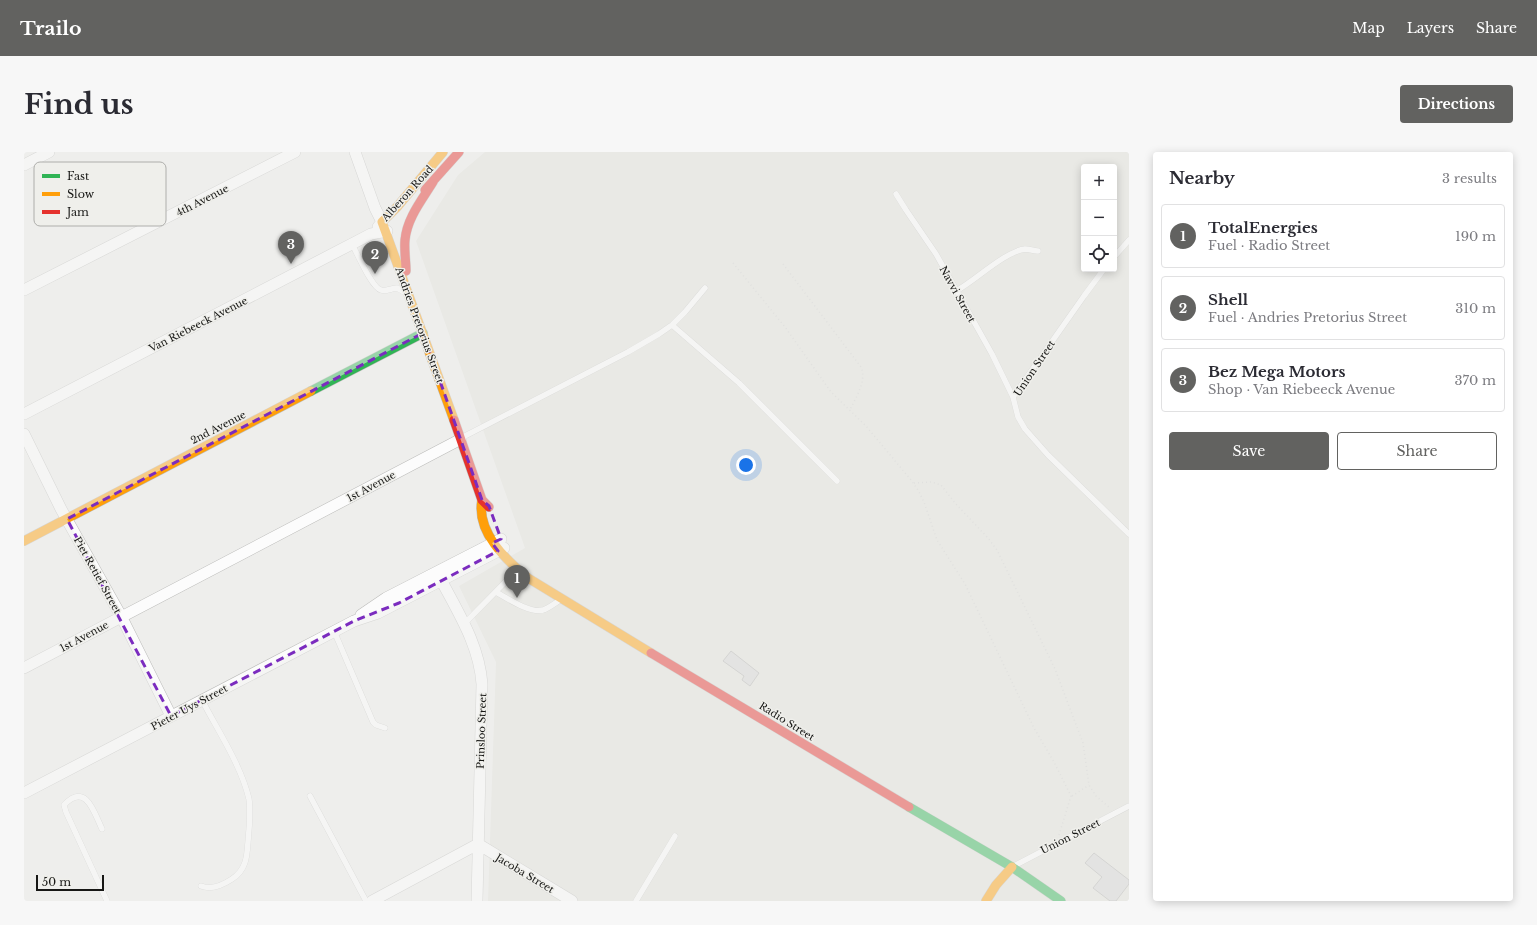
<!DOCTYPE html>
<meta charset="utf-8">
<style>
:root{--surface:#fff;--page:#f7f7f7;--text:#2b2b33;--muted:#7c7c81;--line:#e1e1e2;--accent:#626260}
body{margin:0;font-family:"Libre Baskerville",serif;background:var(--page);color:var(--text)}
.controls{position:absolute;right:12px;top:12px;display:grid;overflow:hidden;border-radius:4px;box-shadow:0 2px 10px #0003}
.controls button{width:36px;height:36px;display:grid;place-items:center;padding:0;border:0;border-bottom:1px solid var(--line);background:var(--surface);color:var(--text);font:20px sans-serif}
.scale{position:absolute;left:12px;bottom:10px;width:68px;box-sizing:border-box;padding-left:4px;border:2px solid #171715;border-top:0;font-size:11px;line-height:14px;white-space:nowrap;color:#171715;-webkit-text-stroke:3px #efefeb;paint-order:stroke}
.you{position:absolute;left:722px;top:313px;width:14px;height:14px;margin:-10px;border:3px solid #fff;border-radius:50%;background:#1a73e8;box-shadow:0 0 0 6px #1a73e833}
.badge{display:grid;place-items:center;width:26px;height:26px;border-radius:50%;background:var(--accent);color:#fff;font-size:13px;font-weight:700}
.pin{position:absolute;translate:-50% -33px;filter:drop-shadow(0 1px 2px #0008)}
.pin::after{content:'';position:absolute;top:21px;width:14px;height:12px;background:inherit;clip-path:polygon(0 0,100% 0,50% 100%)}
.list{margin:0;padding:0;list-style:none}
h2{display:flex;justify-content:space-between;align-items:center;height:52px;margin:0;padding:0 16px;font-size:17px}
h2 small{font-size:13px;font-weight:400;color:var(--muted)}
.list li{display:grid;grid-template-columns:26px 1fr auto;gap:12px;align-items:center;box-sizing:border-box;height:64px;margin:0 8px 8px;padding:0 8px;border:1px solid var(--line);border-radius:4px}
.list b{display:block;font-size:15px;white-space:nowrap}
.list p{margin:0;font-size:13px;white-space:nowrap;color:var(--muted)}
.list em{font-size:13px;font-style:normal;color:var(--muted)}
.actions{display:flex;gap:8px;padding:12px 16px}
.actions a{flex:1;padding:9px 0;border:1px solid var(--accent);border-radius:4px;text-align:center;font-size:14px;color:var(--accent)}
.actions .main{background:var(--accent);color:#fff}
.icon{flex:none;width:22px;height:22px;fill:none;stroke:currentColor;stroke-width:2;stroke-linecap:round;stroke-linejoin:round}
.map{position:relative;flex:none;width:1105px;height:749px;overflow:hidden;border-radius:4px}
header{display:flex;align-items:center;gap:24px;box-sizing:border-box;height:56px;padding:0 20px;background:var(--accent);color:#fff}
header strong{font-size:19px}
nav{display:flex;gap:22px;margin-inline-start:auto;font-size:14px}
.intro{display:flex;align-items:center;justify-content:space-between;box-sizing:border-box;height:96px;padding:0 24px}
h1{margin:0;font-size:28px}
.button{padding:10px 18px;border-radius:4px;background:var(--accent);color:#fff;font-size:14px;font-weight:700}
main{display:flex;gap:24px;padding:0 24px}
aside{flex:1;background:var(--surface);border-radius:4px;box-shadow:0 2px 10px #0003}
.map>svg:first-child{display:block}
.built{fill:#e2e2db;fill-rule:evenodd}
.building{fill:#d6d6d4;stroke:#b3b3b2}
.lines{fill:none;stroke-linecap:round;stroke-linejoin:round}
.lane-casing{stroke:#bbbbb9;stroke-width:6}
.street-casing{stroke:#bbbbb9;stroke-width:12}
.fast-casing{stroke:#bbbbb9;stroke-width:10}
.slow-casing{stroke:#bbbbb9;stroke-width:10}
.jam-casing{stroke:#bbbbb9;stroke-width:10}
.path{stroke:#cfcfce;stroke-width:1.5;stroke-dasharray:1 3;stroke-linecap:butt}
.lane{stroke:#fcfcfc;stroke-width:5.5}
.street{stroke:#fcfcfc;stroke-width:11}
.fast{stroke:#30b455;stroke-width:9}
.slow{stroke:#ff9f0a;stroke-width:9}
.jam{stroke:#e5322d;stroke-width:9}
.marked{fill:none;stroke:#7b2cbf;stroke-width:3;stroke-dasharray:8 5;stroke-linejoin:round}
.labels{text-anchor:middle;stroke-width:3;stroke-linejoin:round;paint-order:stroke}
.street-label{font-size:10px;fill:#171715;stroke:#efefeb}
.key{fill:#efefeb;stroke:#aeaeab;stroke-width:1}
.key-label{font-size:11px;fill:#171715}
</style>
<header>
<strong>Trailo</strong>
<nav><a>Map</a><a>Layers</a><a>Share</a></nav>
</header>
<div class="intro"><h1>Find us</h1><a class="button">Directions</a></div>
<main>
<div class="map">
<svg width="1105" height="749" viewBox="0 0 1105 749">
<rect width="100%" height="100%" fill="#eeeeec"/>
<path class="built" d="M461 0H1105V749H464L472 510 435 434 501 396 392 89 434 23ZM1060 15H1090V117H1060Z"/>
<path class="building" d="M707 499 735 521 726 534 718 528 720 524 699 509Z
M1070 701 1105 728V732L1092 749H1086L1069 736 1078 725 1061 711Z"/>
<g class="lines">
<defs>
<path id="lane" d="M872 42 882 58 912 102 968 202 989 245 994 265 1001 277 1024 303 1105 382
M328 92C333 101 348 136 357 138 362 140 368 136 373 136L380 140
M1090 105 1105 88
M932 139C952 128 980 100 1001 97 1005 97 1010 99 1014 99
M648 173 715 231 813 329
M989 245 1060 144 1080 117
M437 286 604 200 635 182 648 173 661 160 681 136
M472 440C483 446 506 462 519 458 525 456 531 451 536 448
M440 472 493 418
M310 479 349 570 352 573 361 576
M286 644 342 749
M78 677C70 660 62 630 40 653L42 660 83 749
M990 714 1105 654
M177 734C187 738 199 733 208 727 222 718 223 705 224 690 225 677 227 660 225 647 217 613 194 579 178 548
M612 749 651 684"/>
<path id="street" d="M331 0 351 56 358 70 354 75
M0 13 25 0
M0 138 271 0
M0 262 347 82 363 79
M0 282 37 357 97 464 147 564
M413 420C431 456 455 490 458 532L453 749
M337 463 362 446 477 387
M0 516 437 287
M0 641 330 469 354 461 480 396
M348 749 454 692 548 749"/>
<path id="fast" d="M287 239 399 181
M885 655 988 715 1037 749"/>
<path id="slow" d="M419 0 373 55 358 70 430 268
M458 348C452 380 482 408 504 426L627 501
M0 389 287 239
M962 749 972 733 988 715"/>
<path id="jam" d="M401 38 435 0
M382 119C382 109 380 98 381 88 383 66 398 48 409 30
M430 268 458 348 465 355
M627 501 885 655"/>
</defs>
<use href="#lane" class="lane-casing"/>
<use href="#street" class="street-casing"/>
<use href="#fast" class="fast-casing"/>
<use href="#slow" class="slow-casing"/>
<use href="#jam" class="jam-casing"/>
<path class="path" d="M709 111 761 175 807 240 842 274 887 328 894 338 900 350 913 388 941 432 1010 576 1030 610 1047 644 1035 683
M759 112 837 215C843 229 832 245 826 258
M890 331 908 330 917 333 931 351 964 386 973 398 1031 517 1059 591 1065 633 1072 644 1086 656
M1048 644 1065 633"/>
<use href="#lane" class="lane"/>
<use href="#street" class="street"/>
<use href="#fast" class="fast"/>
<use href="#slow" class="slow"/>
<use href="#jam" class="jam"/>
</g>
<path d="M0 0H1105V749H0ZM399 181 458 348 465 354 477 387 468 391 474 399 375 451 330 469 147 564 43 367Z" fill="#eeeeec" fill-opacity=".55" fill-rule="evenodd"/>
<path class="marked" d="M399 181 458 348 465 354 477 387 468 391 474 399 375 451 330 469 147 564 43 367Z"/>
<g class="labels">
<g class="street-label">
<text transform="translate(383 41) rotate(-48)" y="4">Alberon Road</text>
<text transform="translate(178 48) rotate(-27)" y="4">4th Avenue</text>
<text transform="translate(934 142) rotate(61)" y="4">Navvi Street</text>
<text transform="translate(174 172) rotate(-27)" y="4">Van Riebeeck Avenue</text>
<text transform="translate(396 173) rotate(70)" y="4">Andries Pretorius Street</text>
<text transform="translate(1010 216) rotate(-56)" y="4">Union Street</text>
<text transform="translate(194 275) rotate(-27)" y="4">2nd Avenue</text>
<text transform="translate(347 334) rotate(-28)" y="4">1st Avenue</text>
<text transform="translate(74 423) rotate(61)" y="4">Piet Retief Street</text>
<text transform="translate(60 484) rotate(-28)" y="4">1st Avenue</text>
<text transform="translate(165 555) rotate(-28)" y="4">Pieter Uys Street</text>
<text transform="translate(763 569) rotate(32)" y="4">Radio Street</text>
<text transform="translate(457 579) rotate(-88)" y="4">Prinsloo Street</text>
<text transform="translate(1046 684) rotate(-27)" y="4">Union Street</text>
<text transform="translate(501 721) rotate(31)" y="4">Jacoba Street</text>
</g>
</g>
<rect x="10" y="10" width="132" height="64" rx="6" class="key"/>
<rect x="18" y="22" width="18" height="4" fill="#30b455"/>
<rect x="18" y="40" width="18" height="4" fill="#ff9f0a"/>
<rect x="18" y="58" width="18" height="4" fill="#e5322d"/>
<g class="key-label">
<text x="43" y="28">Fast</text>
<text x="43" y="46">Slow</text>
<text x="43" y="64">Jam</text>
</g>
</svg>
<div class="controls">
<button>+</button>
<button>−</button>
<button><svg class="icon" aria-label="locate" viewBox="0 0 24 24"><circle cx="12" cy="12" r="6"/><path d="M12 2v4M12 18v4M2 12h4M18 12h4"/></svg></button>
</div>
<div class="scale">50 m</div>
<div class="you"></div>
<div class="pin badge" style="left:493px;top:446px">1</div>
<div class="pin badge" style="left:351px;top:122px">2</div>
<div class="pin badge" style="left:267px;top:112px">3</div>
</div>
<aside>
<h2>Nearby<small>3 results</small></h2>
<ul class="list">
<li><span class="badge">1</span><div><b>TotalEnergies</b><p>Fuel · Radio Street</p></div><em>190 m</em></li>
<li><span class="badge">2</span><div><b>Shell</b><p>Fuel · Andries Pretorius Street</p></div><em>310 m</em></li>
<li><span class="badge">3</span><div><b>Bez Mega Motors</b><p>Shop · Van Riebeeck Avenue</p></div><em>370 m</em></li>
</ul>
<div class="actions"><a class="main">Save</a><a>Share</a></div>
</aside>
</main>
